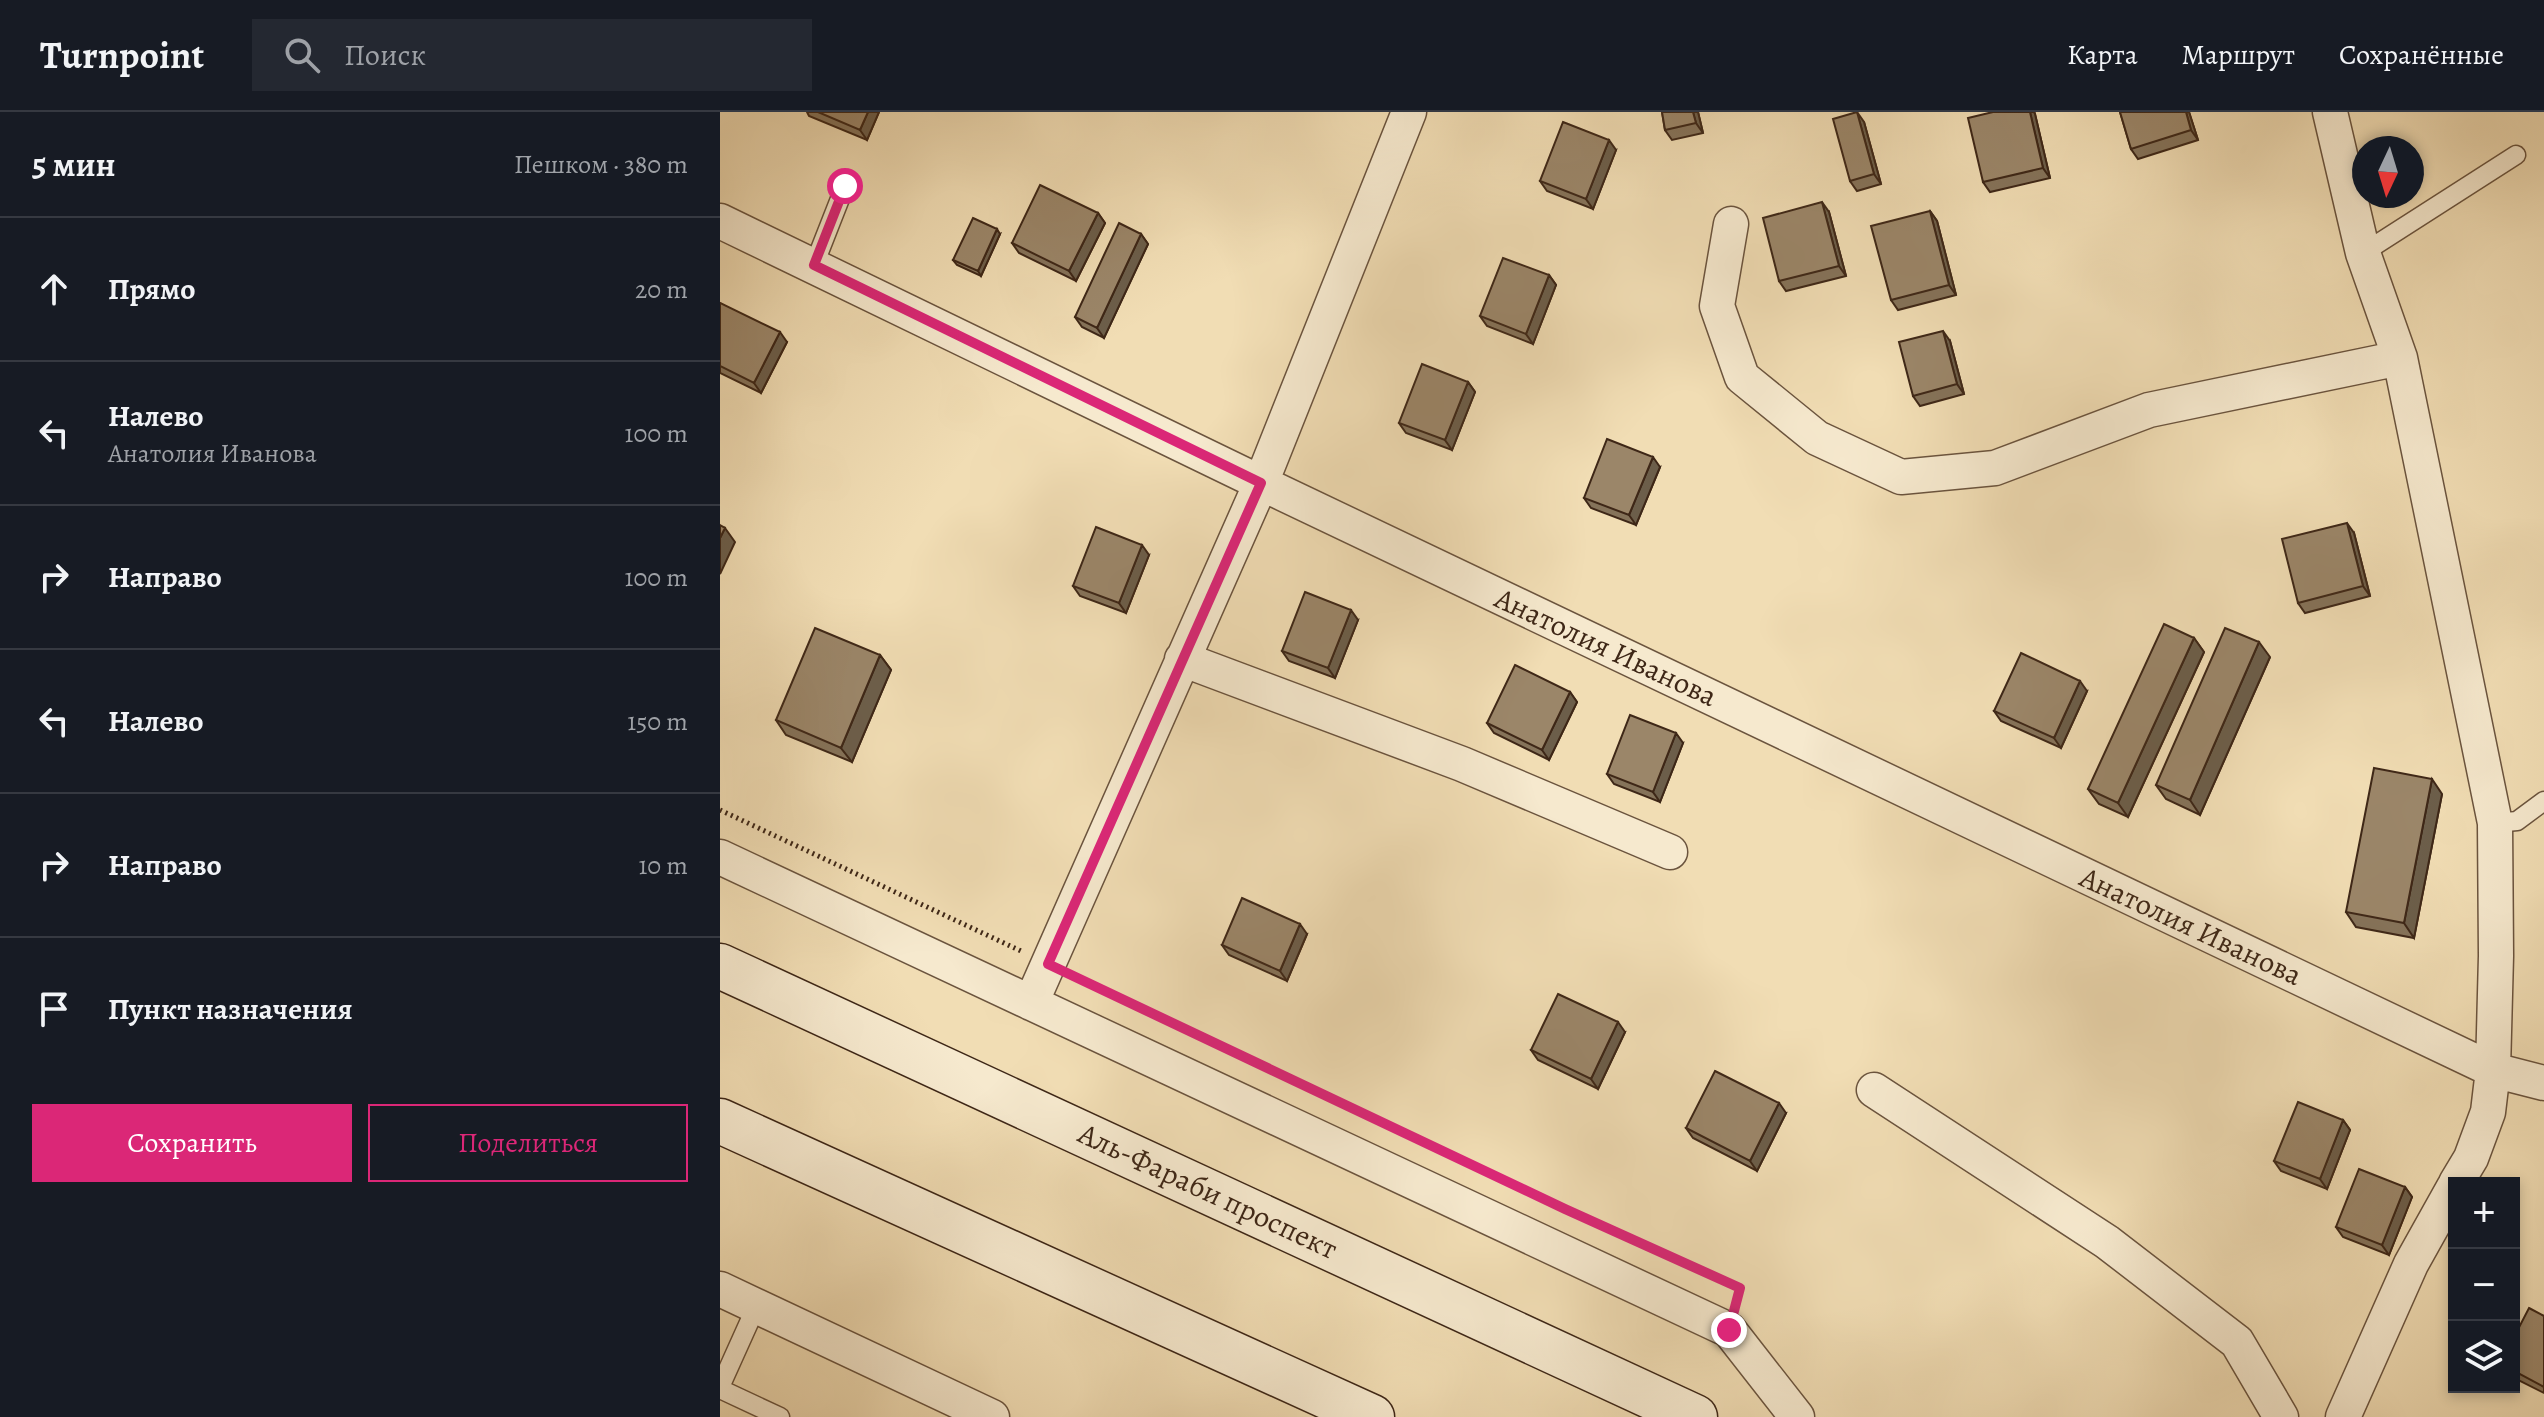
<!DOCTYPE html>
<html lang="ru">
<meta charset="utf-8">
<style>
:root{--surface:#171b24;--page:#242831;--text:#f1f3f6;--muted:#9ea1a6;--line:#363941;--accent:#db2777}
body{margin:0;font-family:Alegreya,serif;background:var(--page);color:var(--text)}
.controls{position:absolute;right:24px;bottom:24px;display:grid;overflow:hidden;border-radius:0px;box-shadow:0 4px 12px #0003}
.controls button{width:72px;height:72px;display:grid;place-items:center;padding:0;border:0;border-bottom:2px solid var(--line);background:var(--surface);color:var(--text);font:40px sans-serif}
.compass{position:absolute;left:1632px;top:24px;width:72px;height:72px;border-radius:50%;background:var(--surface);box-shadow:0 4px 12px #0003;rotate:184deg}
.stop{position:absolute;width:24px;height:24px;margin:-18px;border:6px solid #db2777;border-radius:50%;background:#fff}
.stop.end{background:#db2777;border-color:#fff;box-shadow:0 2px 8px #0008}
.list{margin:0;padding:0;list-style:none}
h2{display:flex;justify-content:space-between;align-items:center;height:104px;margin:0;padding:0 32px;font-size:34px}
h2 small{font-size:26px;font-weight:400;color:var(--muted)}
.list li{display:grid;grid-template-columns:52px 1fr auto;gap:24px;align-items:center;box-sizing:border-box;height:144px;padding:0 32px;border-top:2px solid var(--line)}
.list b{display:block;font-size:30px;white-space:nowrap}
.list p{margin:0;font-size:26px;white-space:nowrap;color:var(--muted)}
.list em{font-size:26px;font-style:normal;color:var(--muted)}
.actions{display:flex;gap:16px;padding:24px 32px}
.actions a{flex:1;padding:18px 0;border:2px solid var(--accent);border-radius:0px;text-align:center;font-size:28px;color:var(--accent)}
.actions .main{background:var(--accent);color:#fff}
.icon{flex:none;width:44px;height:44px;fill:none;stroke:currentColor;stroke-width:2;stroke-linecap:round;stroke-linejoin:round}
.map{position:relative;flex:none;width:1824px;height:1305px;overflow:hidden}
header{display:flex;align-items:center;gap:48px;box-sizing:border-box;height:112px;padding:0 40px;background:var(--surface);border-bottom:2px solid var(--line)}
header strong{font-size:38px}
nav{display:flex;gap:44px;margin-inline-start:auto;font-size:28px}
.search{width:560px;height:72px;background:var(--page);display:flex;align-items:center;gap:20px;box-sizing:border-box;padding:0 28px;border-radius:0px;color:var(--muted);font-size:30px}
main{display:flex}
aside{flex:1;background:var(--surface)}
.map>svg:first-child{display:block}
.lines{fill:none;stroke-linecap:round;stroke-linejoin:round}
.lane-casing{stroke:#6b543e;stroke-width:21}
.street-casing{stroke:#6b543e;stroke-width:37}
.secondary-casing{stroke:#3e2717;stroke-width:47}
.path{stroke:#3e2717;stroke-width:5;stroke-dasharray:2 4;stroke-linecap:butt}
.lane{stroke:#f6e9ce;stroke-width:18}
.street{stroke:#f6e9ce;stroke-width:34}
.secondary{stroke:#f6e9ce;stroke-width:44}
.wall{fill:#85735a;stroke:#3e2717;stroke-width:2}
.shaded-wall{fill:#6c5e4a;stroke:#3e2717;stroke-width:2}
.building{fill:#9b8669;stroke:#3e2717;stroke-width:2}
.route{stroke:#db2777;stroke-width:10}
.labels{text-anchor:middle;stroke-width:6;stroke-linejoin:round;paint-order:stroke}
.street-label{font-size:30px;fill:#3e2717;stroke:#f6e9ce}
</style>
<header>
<strong>Turnpoint</strong>
<div class="search"><svg class="icon" aria-label="search" viewBox="0 0 24 24"><circle cx="10" cy="10" r="6"/><path d="M15 15l6 6"/></svg>Поиск</div>
<nav><a>Карта</a><a>Маршрут</a><a>Сохранённые</a></nav>
</header>
<main>
<aside>
<h2>5 мин<small>Пешком · 380 m</small></h2>
<ul class="list">
<li><svg class="icon" aria-label="ahead" viewBox="0 0 24 24"><path d="M12 20V5M6 11l6-6 6 6"/></svg><div><b>Прямо</b></div><em>20 m</em></li>
<li><svg class="icon" aria-label="left" viewBox="0 0 24 24"><path d="M17 20v-9H6M10 6l-5 5 5 5"/></svg><div><b>Налево</b><p>Анатолия Иванова</p></div><em>100 m</em></li>
<li><svg class="icon" aria-label="right" viewBox="0 0 24 24"><path d="M7 20v-9h11M14 6l5 5-5 5"/></svg><div><b>Направо</b></div><em>100 m</em></li>
<li><svg class="icon" aria-label="left" viewBox="0 0 24 24"><path d="M17 20v-9H6M10 6l-5 5 5 5"/></svg><div><b>Налево</b></div><em>150 m</em></li>
<li><svg class="icon" aria-label="right" viewBox="0 0 24 24"><path d="M7 20v-9h11M14 6l5 5-5 5"/></svg><div><b>Направо</b></div><em>10 m</em></li>
<li><svg class="icon" aria-label="arrive" viewBox="0 0 24 24"><path d="M6 21V4h12l-3 4 3 4H6"/></svg><div><b>Пункт назначения</b></div></li>
</ul>
<div class="actions"><a class="main">Сохранить</a><a>Поделиться</a></div>
</aside>
<div class="map">
<svg width="1824" height="1305" viewBox="0 0 1824 1305">
<rect width="100%" height="100%" fill="#f1ddb4"/>
<filter id="stains"><feTurbulence type="fractalNoise" baseFrequency=".0025" numOctaves="4"/><feColorMatrix values="0 0 0 0 .2 0 0 0 0 .09 0 0 0 0 .02 0 0 0 .5 -.17"/></filter>
<radialGradient id="worn" r=".72"><stop offset=".6" stop-color="#630" stop-opacity="0"/><stop offset="1" stop-color="#630" stop-opacity=".3"/></radialGradient>
<g class="lines">
<defs>
<path id="lane" d="M1643 141 1796 43
M94 153 125 74
M1775 711 1797 709 1824 689
M0 1275 36 1195
M0 1277 60 1305"/>
<path id="street" d="M1610 0 1643 141 1680 246 1775 711 1776 844 1773 958 1768 1000 1751 1046 1736 1071
M0 109 541 371 1773 958 1824 971
M1011 112 997 194 1022 265 1097 326 1181 365 1275 356 1429 298 1680 246
M462 547 742 652 950 740
M0 745 1009 1218 1077 1305
M311 891 541 371 689 0
M1154 978 1387 1130 1517 1230 1561 1305
M0 1177 272 1305
M1623 1305 1691 1152 1734 1075"/>
<path id="secondary" d="M0 854 975 1305
M0 1009 652 1305"/>
</defs>
<use href="#lane" class="lane-casing"/>
<use href="#street" class="street-casing"/>
<use href="#secondary" class="secondary-casing"/>
<path class="path" d="M0 698 301 839
M357 866 845 1097 1020 1176 1017 1186"/>
<use href="#lane" class="lane"/>
<use href="#street" class="street"/>
<use href="#secondary" class="secondary"/>
</g>
<path class="wall" d="M87 0H159L147 28 89 4Z
M942 0H978L983 21 952 28 945 18Z
M1400 0H1469L1478 28 1418 47 1411 37Z
M1315 2 1330 66 1270 80 1263 70Z
M1144 10 1161 72 1137 79 1130 69Z
M896 38 873 97 827 79 820 69Z
M1210 99 1217 109 1236 183 1178 198 1171 188Z
M1109 100 1126 164 1066 179 1059 169Z
M378 101 385 111 356 169 299 141 292 131Z
M280 122 261 164 237 153 233 148Z
M421 122 428 132 384 226 362 215 355 205Z
M829 163 836 173 813 232 767 214 760 204Z
M0 191 67 230 41 281 0 261Z
M1230 229 1244 282 1200 294 1193 284Z
M748 270 755 280 732 338 686 321 679 311Z
M940 355 916 413 871 396 864 386Z
M1634 421 1650 484 1585 501 1578 491Z
M429 443 406 501 360 484 353 474Z
M638 508 615 566 569 549 562 539Z
M1474 526 1484 540 1408 705 1379 692 1368 677Z
M160 543 171 558 132 650 66 623 56 608Z
M1550 545 1480 703 1446 687 1436 673Z
M1367 579 1341 636 1281 609 1274 599Z
M850 580 857 590 829 648 774 621 767 611Z
M963 631 940 690 894 672 887 662Z
M1722 682 1694 826 1636 815 1626 800Z
M587 822 567 869 509 843 502 833Z
M905 920 878 977 818 948 811 938Z
M1066 1001 1037 1059 973 1026 966 1016Z
M1623 1008 1630 1018 1607 1077 1561 1059 1554 1049Z
M1685 1075 1692 1085 1669 1143 1623 1125 1616 1115Z
M1824 1204V1281L1794 1266V1225Z"/>
<path class="shaded-wall" d="M148 0H159L147 28 140 18Z
M973 0H978L983 21 976 11Z
M1137 0 1144 10 1161 72 1154 62Z
M1310 0H1314L1315 2 1330 66 1323 56Z
M1466 0H1469L1478 28 1471 18Z
M889 28 896 38 873 97 866 87Z
M1102 90 1109 100 1126 164 1119 154Z
M1210 99 1217 109 1236 183 1229 173Z
M378 101 385 111 356 169 349 159Z
M277 117 280 122 261 164 258 159Z
M421 122 428 132 384 226 377 216Z
M829 163 836 173 813 232 806 222Z
M1223 219 1230 229 1244 282 1237 272Z
M60 220 67 230 41 281 34 271Z
M748 270 755 280 732 338 725 328Z
M933 345 940 355 916 413 909 403Z
M1627 411 1634 421 1650 484 1643 474Z
M5 416 15 430 0 462V426Z
M422 433 429 443 406 501 399 491Z
M631 498 638 508 615 566 608 556Z
M1474 526 1484 540 1408 705 1398 691Z
M1539 530 1550 545 1480 703 1470 688Z
M160 543 171 558 132 650 121 636Z
M1360 569 1367 579 1341 636 1334 626Z
M850 580 857 590 829 648 822 638Z
M956 621 963 631 940 690 933 680Z
M1712 667 1722 682 1694 826 1684 811Z
M580 812 587 822 567 869 560 859Z
M898 910 905 920 878 977 871 967Z
M1059 991 1066 1001 1037 1059 1030 1049Z
M1623 1008 1630 1018 1607 1077 1600 1067Z
M1685 1075 1692 1085 1669 1143 1662 1133Z"/>
<path class="building" d="M98 0H148L140 18Z
M942 0H973L976 11 945 18Z
M1137 0 1154 62 1130 69 1113 7Z
M1273 0H1310L1323 56 1263 70 1248 6Z
M1400 0H1466L1471 18 1411 37Z
M843 10 889 28 866 87 820 69Z
M320 73 378 101 349 159 292 131Z
M1102 90 1119 154 1059 169 1043 106Z
M1210 99 1229 173 1171 188 1151 114Z
M253 106 277 117 258 159 233 148Z
M399 111 421 122 377 216 355 205Z
M783 146 829 163 806 222 760 204Z
M0 191 60 220 34 271 0 254Z
M1223 219 1237 272 1193 284 1179 230Z
M702 252 748 270 725 328 679 311Z
M887 327 933 345 909 403 864 386Z
M1627 411 1643 474 1578 491 1562 427Z
M0 413 5 416 0 426Z
M376 415 422 433 399 491 353 474Z
M585 480 631 498 608 556 562 539Z
M1444 512 1474 526 1398 691 1368 677Z
M95 516 160 543 121 636 56 608Z
M1505 516 1539 530 1470 688 1436 673Z
M1301 541 1360 569 1334 626 1274 599Z
M795 553 850 580 822 638 767 611Z
M910 603 956 621 933 680 887 662Z
M1654 656 1712 667 1684 811 1626 800Z
M522 786 580 812 560 859 502 833Z
M838 882 898 910 871 967 811 938Z
M995 959 1059 991 1030 1049 966 1016Z
M1578 990 1623 1008 1600 1067 1554 1049Z
M1639 1057 1685 1075 1662 1133 1616 1115Z
M1809 1196 1824 1204V1275L1794 1259V1225Z"/>
<g class="lines">
<path class="route" d="M125 74 94 153 541 371 328 852 845 1097 1020 1176 1009 1218"/>
</g>
<g class="labels">
<g class="street-label">
<text transform="translate(886 535) rotate(25)" y="10">Анатолия Иванова</text>
<text transform="translate(1471 814) rotate(25)" y="10">Анатолия Иванова</text>
<text transform="translate(488 1079) rotate(25)" y="10">Аль-Фараби проспект</text>
</g>
</g>
<rect width="100%" height="100%" filter="url(#stains)"/>
<rect width="100%" height="100%" fill="url(#worn)"/>
</svg>
<div class="controls">
<button>+</button>
<button>−</button>
<button><svg class="icon" aria-label="layers" viewBox="0 0 24 24"><path d="M12 4l9 5-9 5-9-5zM3 14l9 5 9-5"/></svg></button>
</div>
<svg class="compass" viewBox="-18 -18 36 36"><path d="M0-13l5 13h-10z" fill="#e53935"/><path d="M0 13l5-13h-10z" fill="#9ea1a6"/></svg>
<div class="stop" style="left:125px;top:74px"></div>
<div class="stop end" style="left:1009px;top:1218px"></div>
</div>
</main>
